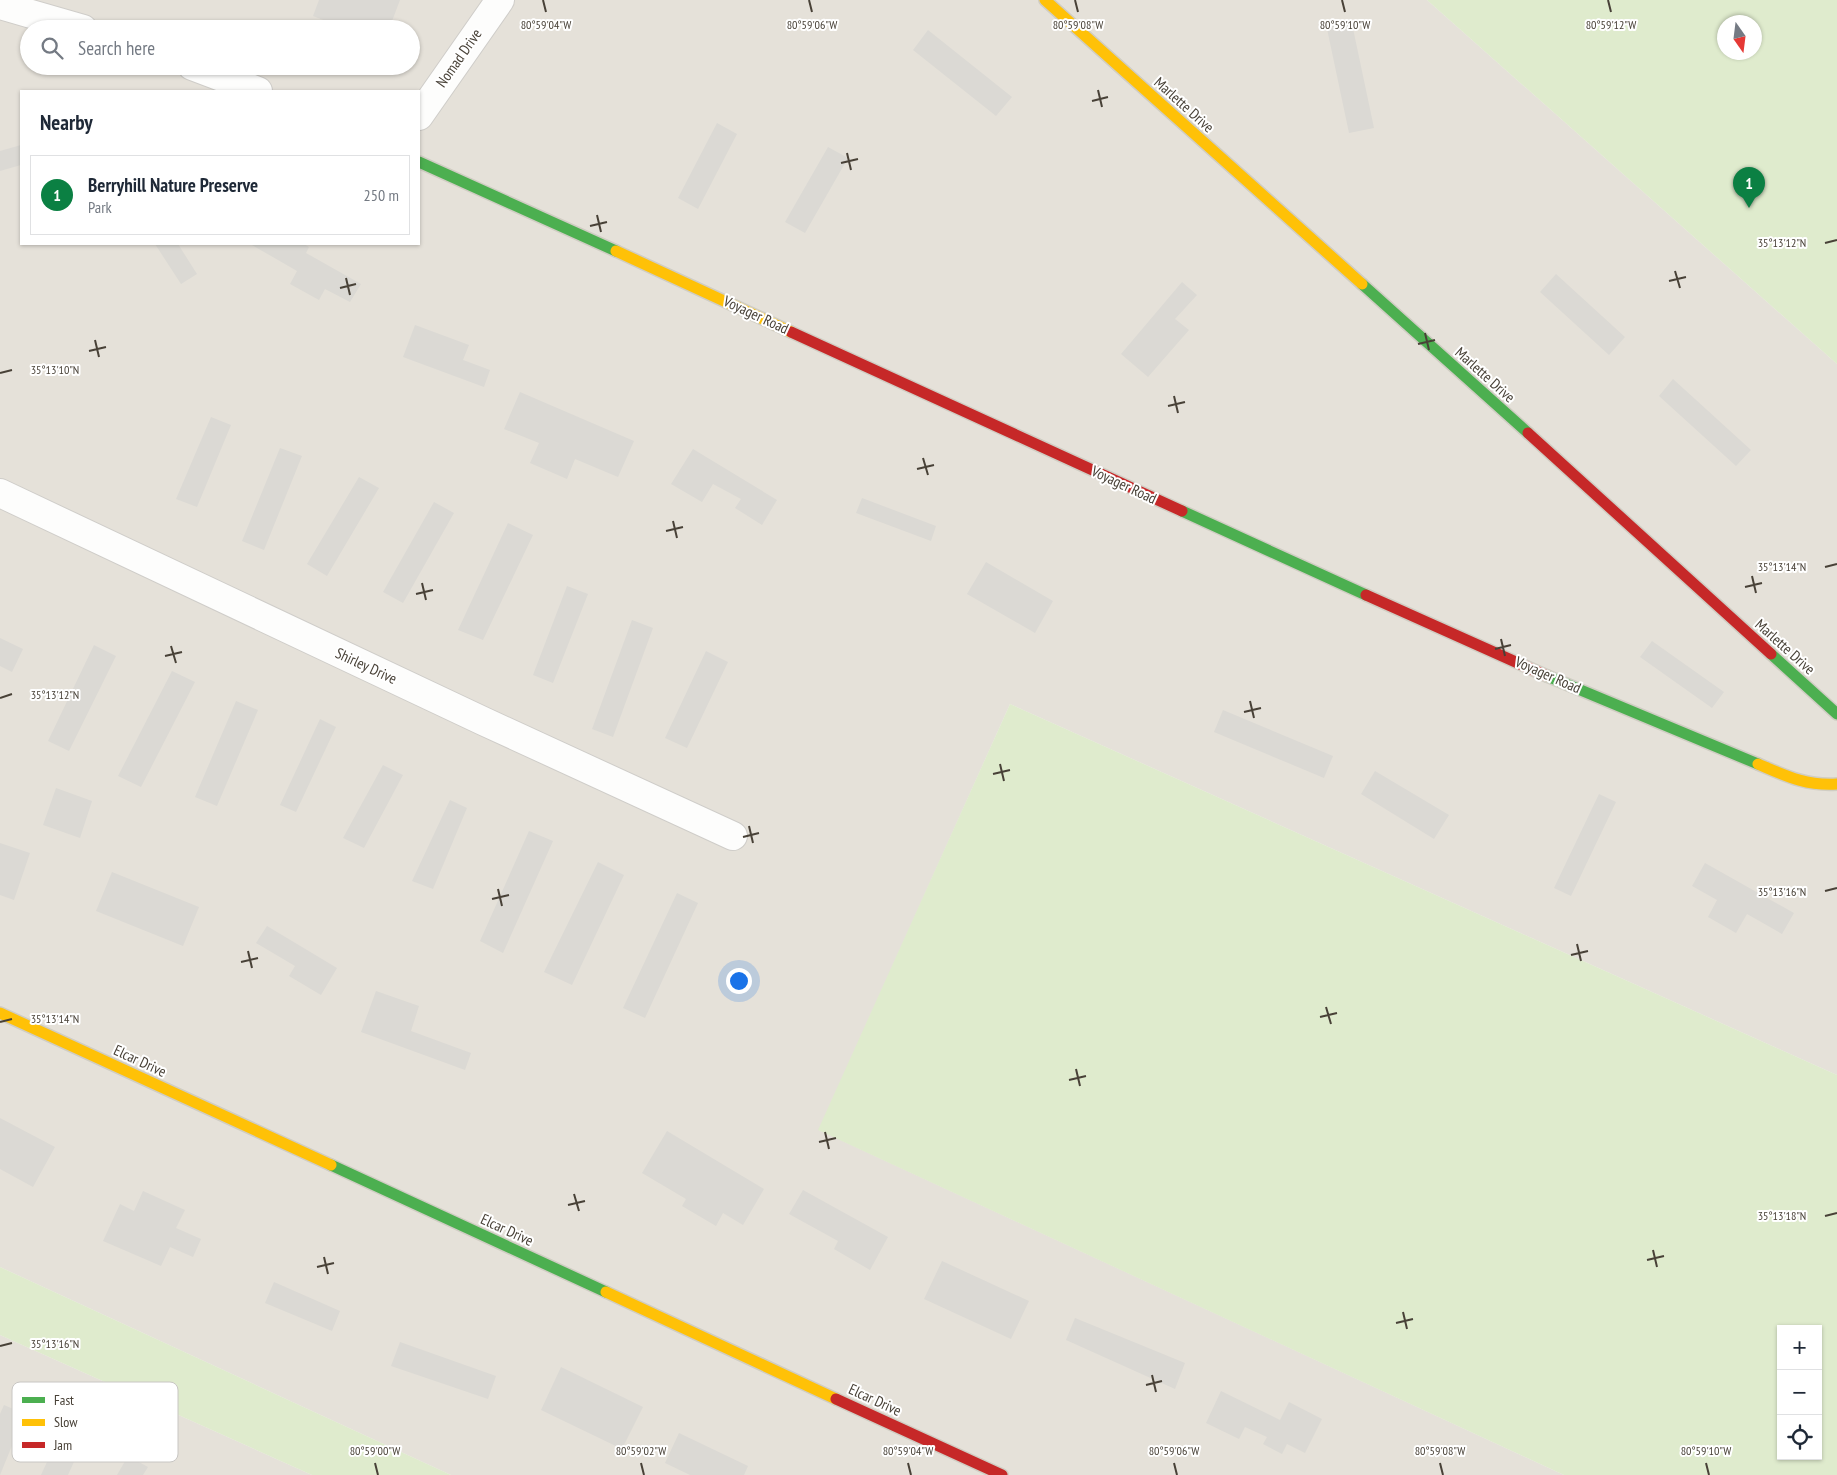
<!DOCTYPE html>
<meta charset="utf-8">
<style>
:root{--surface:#fff;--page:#f6f6f7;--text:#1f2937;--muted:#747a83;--line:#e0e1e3;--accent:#0b8043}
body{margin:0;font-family:"PT Sans Narrow",sans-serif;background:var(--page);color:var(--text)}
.controls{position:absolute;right:15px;bottom:15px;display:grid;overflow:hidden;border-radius:0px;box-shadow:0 1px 4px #0004}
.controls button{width:45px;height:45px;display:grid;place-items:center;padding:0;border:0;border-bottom:1px solid var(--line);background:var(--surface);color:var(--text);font:25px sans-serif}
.compass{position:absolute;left:1717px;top:15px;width:45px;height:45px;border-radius:50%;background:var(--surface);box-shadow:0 1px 4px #0004;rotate:166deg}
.you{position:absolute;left:738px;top:980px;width:18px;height:18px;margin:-12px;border:4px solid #fff;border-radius:50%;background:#1a73e8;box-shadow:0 0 0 8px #1a73e833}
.badge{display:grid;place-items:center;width:32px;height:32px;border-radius:50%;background:var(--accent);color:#fff;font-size:16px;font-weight:700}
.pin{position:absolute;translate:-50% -41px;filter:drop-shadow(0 1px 2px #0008)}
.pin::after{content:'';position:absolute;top:26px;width:18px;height:15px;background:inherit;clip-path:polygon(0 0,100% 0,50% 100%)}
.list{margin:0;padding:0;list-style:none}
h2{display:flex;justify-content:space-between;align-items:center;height:65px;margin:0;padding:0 20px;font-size:21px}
h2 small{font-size:16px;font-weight:400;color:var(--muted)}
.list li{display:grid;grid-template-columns:32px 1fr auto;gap:15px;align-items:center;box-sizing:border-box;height:80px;margin:0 10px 10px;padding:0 10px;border:1px solid var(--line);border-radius:0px}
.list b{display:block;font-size:19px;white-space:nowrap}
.list p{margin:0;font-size:16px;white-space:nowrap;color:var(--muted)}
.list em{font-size:16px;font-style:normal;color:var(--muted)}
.icon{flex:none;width:28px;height:28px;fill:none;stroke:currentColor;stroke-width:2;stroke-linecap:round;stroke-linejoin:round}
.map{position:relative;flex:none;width:1837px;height:1475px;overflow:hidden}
.search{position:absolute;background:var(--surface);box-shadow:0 1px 4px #0004;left:20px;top:20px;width:400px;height:55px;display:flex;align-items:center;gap:12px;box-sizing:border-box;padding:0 18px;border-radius:28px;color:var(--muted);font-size:19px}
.panel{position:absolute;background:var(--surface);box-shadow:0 1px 4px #0004;left:20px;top:90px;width:400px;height:155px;border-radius:0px}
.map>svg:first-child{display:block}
.residential{fill:#e5e1d9;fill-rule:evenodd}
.green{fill:#dfebcd;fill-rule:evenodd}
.building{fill:#dbd9d4}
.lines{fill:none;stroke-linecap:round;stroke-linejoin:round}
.street-casing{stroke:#cfcdc9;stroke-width:30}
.fast-casing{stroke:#d0cdc3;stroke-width:14}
.slow-casing{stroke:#d0cdc3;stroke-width:14}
.jam-casing{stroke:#d0cdc3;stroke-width:14}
.street{stroke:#fdfdfc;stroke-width:28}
.fast{stroke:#4caf50;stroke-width:11}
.slow{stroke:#ffc107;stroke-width:11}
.jam{stroke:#c62828;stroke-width:11}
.ticks{fill:none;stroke:#484137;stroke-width:2}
.labels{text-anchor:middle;stroke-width:4;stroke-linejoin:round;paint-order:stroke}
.street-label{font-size:15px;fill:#484137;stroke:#fff}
.key{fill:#fff;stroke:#c8c6c3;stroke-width:1}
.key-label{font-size:14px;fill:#484137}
.ticks-label{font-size:12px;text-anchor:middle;fill:#484137;stroke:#fff;stroke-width:4;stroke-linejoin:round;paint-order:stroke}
</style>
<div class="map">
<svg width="1837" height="1475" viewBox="0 0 1837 1475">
<rect width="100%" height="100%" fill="#f1f0ec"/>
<path class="residential" d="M0 0H1427L1837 364V1075L1010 704 819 1130 1564 1475H451L0 1267ZM29 29H411V66H29ZM21 91H419V244H21Z
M0 1335 312 1475H0Z"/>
<path class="green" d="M1427 0H1837V364ZM1754 22V52H1724V22Z
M1010 704 1837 1075V1475H1564L818 1130ZM1781 1329H1818V1456H1781Z
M0 1267 451 1475H312L0 1335Z"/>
<path class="building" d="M319 0H400L389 29H346L313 16Z
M1351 19 1374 128 1349 133 1326 24Z
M928 30 1012 97 996 116 913 50Z
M717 123 737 134 698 209 678 198Z
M21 145V165L0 171V151Z
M828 147 848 158 805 233 785 222Z
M155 244H178L197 274 181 284Z
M252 244H304L309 247 306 253 361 284 350 302 325 289 319 300 290 284 297 271 252 245Z
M1556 274 1625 337 1609 355 1540 292Z
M1182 282 1197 295 1175 319 1189 330 1148 377 1121 354Z
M415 325 469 345 463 360 490 370 484 387 403 357Z
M1673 379 1751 450 1736 466 1659 396Z
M520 392 634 441 618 477 575 459 567 479 530 463 539 443 504 429Z
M211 417 231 425 197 507 176 499Z
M280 448 302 456 264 550 242 541Z
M693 449 777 500 762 525 735 508 741 499 713 484 702 502 671 484Z
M359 477 379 488 327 576 307 564Z
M862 498 936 526 931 541 856 513Z
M434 502 454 513 403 603 383 592Z
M508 523 533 535 483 640 458 630Z
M986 562 1053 601 1035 633 967 594Z
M567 586 588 594 553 683 533 675Z
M632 620 653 628 613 737 592 729Z
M0 638 23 649 12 672 0 666Z
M1652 641 1724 692 1712 708 1640 657Z
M94 645 116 656 69 751 48 741Z
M706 651 728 662 687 748 665 738Z
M172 671 195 682 141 787 118 776Z
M236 701 258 710 217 806 195 797Z
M1223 710 1333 756 1324 778 1214 732Z
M320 719 336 727 296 812 280 805Z
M383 765 403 775 364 848 343 838Z
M1375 771 1449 815 1434 839 1361 794Z
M56 788 92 801 80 838 43 825Z
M1599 794 1616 802 1571 896 1554 888Z
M450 800 467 808 433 889 412 881Z
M529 831 553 841 503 953 480 941Z
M0 843 30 853 14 900 0 895Z
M598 862 624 875 572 985 544 972Z
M1705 863 1794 913 1782 934 1747 914 1736 933 1708 917 1717 900 1692 886Z
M112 872 199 907 183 946 96 911Z
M677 893 698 903 645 1018 623 1008Z
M267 926 337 968 321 995 289 976 295 966 256 943Z
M376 991 419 1006 411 1031 471 1053 465 1070 361 1032Z
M0 1118 55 1147 33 1187 0 1169Z
M667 1131 764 1189 743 1225 723 1213 716 1226 682 1206 686 1199 642 1173Z
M803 1190 888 1237 870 1270 834 1249 838 1241 789 1214Z
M143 1191 185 1210 176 1228 201 1239 193 1257 170 1247 161 1266 103 1241 120 1204 134 1211Z
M942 1261 1029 1301 1011 1339 924 1299Z
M274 1282 340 1311 332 1331 265 1303Z
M1075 1318 1185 1363 1175 1389 1066 1340Z
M400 1342 496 1376 488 1399 391 1366Z
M561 1367 643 1407 622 1449 541 1410Z
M1221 1391 1280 1420 1289 1402 1322 1419 1305 1453 1287 1444 1282 1454 1263 1444 1267 1437 1245 1427 1239 1439 1206 1423Z
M4 1405 25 1414 0 1475V1414Z
M70 1412 92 1422 68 1475H41Z
M679 1433 748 1466 744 1475H690L665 1463Z
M128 1456 148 1467 143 1475H117Z"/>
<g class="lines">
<defs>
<path id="street" d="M0 5 83 29
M192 66 258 91
M419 116 500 0
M0 493 483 721 733 836"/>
<path id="fast" d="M419 162 616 251
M1362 284 1528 433
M1182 511 1366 595
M1771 654 1837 714
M1547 676 1758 764
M331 1165 606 1292"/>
<path id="slow" d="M1045 0 1362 284
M616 251 791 332
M1758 764C1786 776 1806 786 1837 784
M0 1013 331 1165
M606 1292 836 1399"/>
<path id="jam" d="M791 332 1182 511
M1528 433 1771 654
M1366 595 1547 676
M836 1399 1002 1475"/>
</defs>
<use href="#street" class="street-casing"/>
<use href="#fast" class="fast-casing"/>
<use href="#slow" class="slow-casing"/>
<use href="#jam" class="jam-casing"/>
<use href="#street" class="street"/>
<use href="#fast" class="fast"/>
<use href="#slow" class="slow"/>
<use href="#jam" class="jam"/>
</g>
<path class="ticks" d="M543 0 546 12M809 0 812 12M1075 0 1078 12M1342 0 1345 12M1608 0 1611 12M1098 90 1102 107M1092 101 1108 97M847 153 851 170M841 163 858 159M597 215 601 232M590 226 607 222M1825 243 1837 240M1675 271 1680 288M346 278 350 295M1669 281 1686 277M340 288 356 284M1425 333 1429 350M95 340 99 357M1418 344 1435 340M89 351 106 347M0 373 12 370M1174 396 1178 413M1168 406 1185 402M923 458 928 475M917 469 934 465M673 521 677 538M666 531 683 527M1825 567 1837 564M1752 576 1756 593M422 583 426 600M1745 587 1762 583M416 594 433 590M1501 639 1505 656M171 646 176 663M1495 649 1511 645M165 656 182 652M0 698 12 694M1250 701 1254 718M1244 712 1261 708M1000 764 1004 781M993 774 1010 770M749 826 753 843M743 837 759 833M498 889 502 906M1825 891 1837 888M492 899 509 895M1577 944 1581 961M248 951 252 968M1571 955 1588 951M241 962 258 958M1326 1007 1331 1024M1320 1017 1337 1013M0 1022 12 1019M1076 1069 1080 1086M1069 1080 1086 1076M825 1132 829 1149M819 1142 836 1138M574 1194 579 1211M568 1205 585 1201M1825 1216 1837 1213M1653 1250 1657 1267M324 1257 328 1274M1647 1260 1664 1256M317 1267 334 1263M1403 1312 1407 1329M1396 1323 1413 1319M0 1346 12 1343M1152 1375 1156 1392M1146 1385 1162 1381M375 1463 378 1475M641 1463 644 1475M908 1463 911 1475M1174 1463 1177 1475M1440 1463 1443 1475M1706 1463 1709 1475"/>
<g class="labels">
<g class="street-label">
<text transform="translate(459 58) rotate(-55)" y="5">Nomad Drive</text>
<text transform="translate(1184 105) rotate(42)" y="5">Marlette Drive</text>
<text transform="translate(756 315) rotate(25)" y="5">Voyager Road</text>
<text transform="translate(1485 375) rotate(42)" y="5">Marlette Drive</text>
<text transform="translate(1124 485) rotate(25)" y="5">Voyager Road</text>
<text transform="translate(1785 647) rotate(42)" y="5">Marlette Drive</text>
<text transform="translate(366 666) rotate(25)" y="5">Shirley Drive</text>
<text transform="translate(1548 675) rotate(24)" y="5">Voyager Road</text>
<text transform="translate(140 1061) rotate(25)" y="5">Elcar Drive</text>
<text transform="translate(507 1230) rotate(25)" y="5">Elcar Drive</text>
<text transform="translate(875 1400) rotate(25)" y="5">Elcar Drive</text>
</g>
</g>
<rect x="12" y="1382" width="166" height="80" rx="8" class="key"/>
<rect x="22" y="1397" width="23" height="6" fill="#4caf50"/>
<rect x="22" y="1419" width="23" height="7" fill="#ffc107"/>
<rect x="22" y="1442" width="23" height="6" fill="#c62828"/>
<g class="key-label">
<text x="54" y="1405">Fast</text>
<text x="54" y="1427">Slow</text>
<text x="54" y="1450">Jam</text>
</g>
<g class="ticks-label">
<text x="812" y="29">80°59'06"W</text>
<text x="546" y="29">80°59'04"W</text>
<text x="1078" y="29">80°59'08"W</text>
<text x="1345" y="29">80°59'10"W</text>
<text x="1611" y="29">80°59'12"W</text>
<text x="1782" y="247">35°13'12"N</text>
<text x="55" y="374">35°13'10"N</text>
<text x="1782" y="571">35°13'14"N</text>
<text x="55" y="699">35°13'12"N</text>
<text x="1782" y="896">35°13'16"N</text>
<text x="55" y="1023">35°13'14"N</text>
<text x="1782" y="1220">35°13'18"N</text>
<text x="55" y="1348">35°13'16"N</text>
<text x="375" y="1455">80°59'00"W</text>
<text x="641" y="1455">80°59'02"W</text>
<text x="908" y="1455">80°59'04"W</text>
<text x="1174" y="1455">80°59'06"W</text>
<text x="1440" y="1455">80°59'08"W</text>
<text x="1706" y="1455">80°59'10"W</text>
</g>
</svg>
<div class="controls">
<button>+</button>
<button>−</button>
<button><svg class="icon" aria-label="locate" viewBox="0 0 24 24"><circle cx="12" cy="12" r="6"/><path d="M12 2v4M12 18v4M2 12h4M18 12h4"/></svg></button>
</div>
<svg class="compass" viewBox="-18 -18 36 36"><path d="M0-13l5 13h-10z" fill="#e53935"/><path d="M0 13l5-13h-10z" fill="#747a83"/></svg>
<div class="you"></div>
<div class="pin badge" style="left:1749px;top:208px">1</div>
<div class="search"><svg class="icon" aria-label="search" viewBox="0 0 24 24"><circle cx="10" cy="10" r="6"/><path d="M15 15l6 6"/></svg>Search here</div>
<section class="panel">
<h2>Nearby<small></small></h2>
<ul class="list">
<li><span class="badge">1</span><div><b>Berryhill Nature Preserve</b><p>Park</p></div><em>250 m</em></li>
</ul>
</section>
</div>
